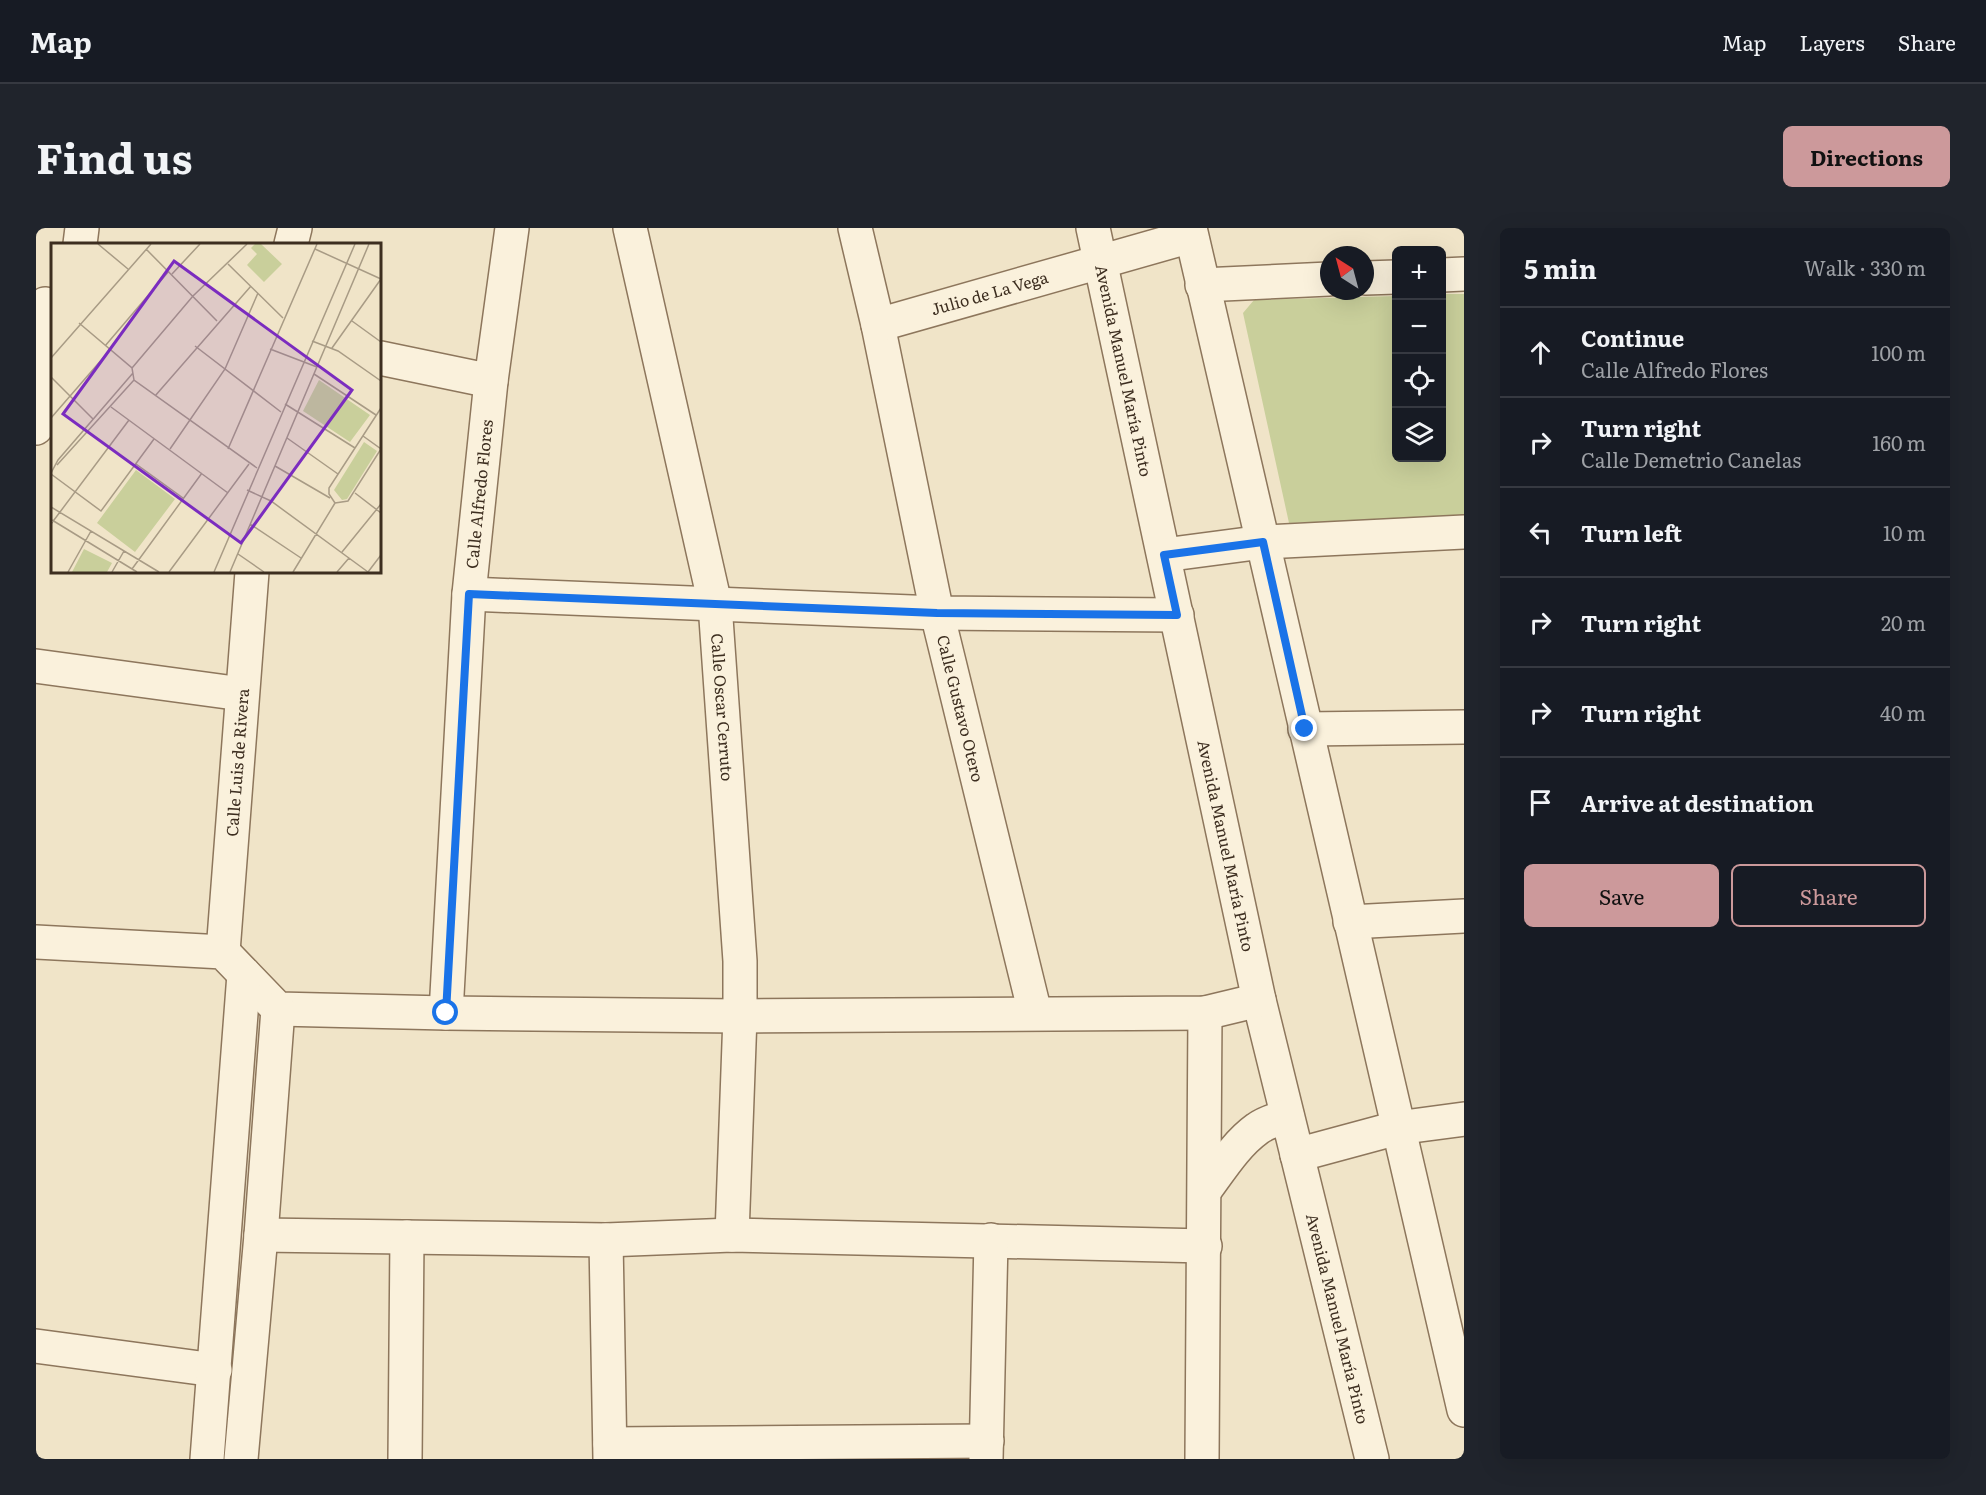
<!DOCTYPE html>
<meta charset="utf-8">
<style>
:root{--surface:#171b24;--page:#20242c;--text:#f1f3f6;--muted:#9ea1a6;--line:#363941;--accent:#cc999b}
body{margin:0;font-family:Literata,serif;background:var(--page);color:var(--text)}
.controls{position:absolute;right:18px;top:18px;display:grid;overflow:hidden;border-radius:9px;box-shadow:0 6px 24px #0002}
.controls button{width:54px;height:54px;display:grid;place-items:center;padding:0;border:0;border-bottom:2px solid var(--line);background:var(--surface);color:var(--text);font:30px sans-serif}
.compass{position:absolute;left:1284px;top:18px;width:54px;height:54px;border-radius:50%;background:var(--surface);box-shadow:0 6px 24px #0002;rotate:324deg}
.stop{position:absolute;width:18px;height:18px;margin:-14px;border:4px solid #1a73e8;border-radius:50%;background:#fff}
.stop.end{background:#1a73e8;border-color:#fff;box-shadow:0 2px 6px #0008}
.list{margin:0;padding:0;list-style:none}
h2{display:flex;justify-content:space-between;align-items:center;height:78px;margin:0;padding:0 24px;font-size:26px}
h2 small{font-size:20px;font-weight:400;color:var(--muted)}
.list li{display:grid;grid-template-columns:39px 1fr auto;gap:18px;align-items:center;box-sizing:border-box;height:90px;padding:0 24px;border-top:2px solid var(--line)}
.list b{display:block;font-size:22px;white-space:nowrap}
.list p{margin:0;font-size:20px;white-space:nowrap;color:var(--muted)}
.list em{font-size:20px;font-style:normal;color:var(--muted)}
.actions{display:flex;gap:12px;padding:18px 24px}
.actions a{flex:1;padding:14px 0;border:2px solid var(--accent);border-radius:9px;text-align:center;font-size:21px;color:var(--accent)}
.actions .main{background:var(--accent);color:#111}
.icon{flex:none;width:33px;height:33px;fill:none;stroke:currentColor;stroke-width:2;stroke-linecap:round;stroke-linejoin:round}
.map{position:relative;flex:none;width:1428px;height:1231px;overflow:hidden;border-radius:9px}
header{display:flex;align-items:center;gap:36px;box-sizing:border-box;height:84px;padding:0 30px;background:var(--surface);border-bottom:2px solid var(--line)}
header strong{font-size:28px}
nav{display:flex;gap:33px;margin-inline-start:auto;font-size:21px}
.intro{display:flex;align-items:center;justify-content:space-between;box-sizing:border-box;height:144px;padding:0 36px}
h1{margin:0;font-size:42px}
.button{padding:15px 27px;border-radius:9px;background:var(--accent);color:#111;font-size:21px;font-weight:700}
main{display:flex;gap:36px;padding:0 36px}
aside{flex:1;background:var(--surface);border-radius:9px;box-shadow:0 6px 24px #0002}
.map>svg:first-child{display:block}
.green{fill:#c9cf9b}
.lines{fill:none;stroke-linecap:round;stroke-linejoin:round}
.minor-casing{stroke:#8d765c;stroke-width:36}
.minor{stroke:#faf1dc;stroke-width:33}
.route{stroke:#1a73e8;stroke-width:8}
.labels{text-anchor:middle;stroke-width:4.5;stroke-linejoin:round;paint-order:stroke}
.street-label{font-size:16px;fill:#3d2e20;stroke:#f7eed8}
.inset-road{fill:none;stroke:#a89b85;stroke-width:1.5}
.view{fill:#7b2cbf;fill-opacity:0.15;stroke:#7b2cbf;stroke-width:3}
.inset-edge{fill:none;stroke:#3d2e20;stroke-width:3}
</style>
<header>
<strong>Map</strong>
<nav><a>Map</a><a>Layers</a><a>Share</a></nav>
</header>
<div class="intro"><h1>Find us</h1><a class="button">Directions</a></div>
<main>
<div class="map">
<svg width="1428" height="1231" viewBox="0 0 1428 1231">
<rect width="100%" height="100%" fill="#f0e4c8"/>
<path class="green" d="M1406 66H1428V289L1253 295 1207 85 1218 72 1360 68V230H1406Z"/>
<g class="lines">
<defs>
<g id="minor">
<path id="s1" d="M594 0 679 376 704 733V788L696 1007"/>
<path id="s2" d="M819 0 842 97 901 385 999 785"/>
<path id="s3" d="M1057 0 1223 772 1336 1231"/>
<path d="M1154 0 1428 1182"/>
<path d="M44 16 46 0"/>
<path d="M255 16 259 0"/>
<path d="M1406 47 1428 46"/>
<path d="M1329 50 1360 49"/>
<path d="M1166 57 1293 51"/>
<path id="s4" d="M842 97 1155 8"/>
<path d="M344 130 455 153"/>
<path d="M0 200 9 76"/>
<path d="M1128 327 1227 314 1428 304"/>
<path d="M433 366 901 385 1141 387"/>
<path d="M0 438 206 466"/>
<path d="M1269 501 1428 499"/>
<path d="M1314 694 1428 688"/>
<path d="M0 714 187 724 242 781 410 785 704 788 1169 785 1223 772"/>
<path id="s5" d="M187 724 216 344"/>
<path id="s6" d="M410 785 433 366 455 153 476 0"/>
<path d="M1261 927 1361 900 1428 891"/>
<path d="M1169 962C1184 942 1200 916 1221 901 1230 894 1241 892 1251 888"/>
<path d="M225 1007 570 1012 696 1007 1169 1018"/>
<path d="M570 1012 574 1231"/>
<path d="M0 1118 179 1142"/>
<path d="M574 1216 951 1213"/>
<path d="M171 1231 208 746"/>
<path d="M205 1231 225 1007 242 781"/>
<path d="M369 1231 371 1009"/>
<path d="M950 1231 955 1012"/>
<path d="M1166 1231 1169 785"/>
</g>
</defs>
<use href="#minor" class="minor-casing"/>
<use href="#minor" class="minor"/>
</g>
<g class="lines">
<path class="route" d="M410 785 433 366 901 385 1141 387 1128 327 1227 314 1269 501"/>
</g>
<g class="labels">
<g class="street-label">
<text dy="6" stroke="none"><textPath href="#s4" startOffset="116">Julio de La Vega</textPath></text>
<text dy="6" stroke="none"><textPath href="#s3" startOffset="146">Avenida Manuel María Pinto</textPath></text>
<text dy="6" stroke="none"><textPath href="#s6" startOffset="520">Calle Alfredo Flores</textPath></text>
<text dy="6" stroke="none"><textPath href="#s1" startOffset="489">Calle Oscar Cerruto</textPath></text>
<text dy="6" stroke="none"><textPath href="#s2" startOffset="492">Calle Gustavo Otero</textPath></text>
<text dy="6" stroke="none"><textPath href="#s5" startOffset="190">Calle Luis de Rivera</textPath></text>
<text dy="6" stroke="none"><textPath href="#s3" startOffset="632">Avenida Manuel María Pinto</textPath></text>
<text dy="6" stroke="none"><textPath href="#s3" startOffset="1118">Avenida Manuel María Pinto</textPath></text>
</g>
</g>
<g transform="translate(15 15)">
<rect width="330" height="330" fill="#f0e4c8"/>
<path d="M204 1H210L231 21 213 39 196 22 206 11 200 5ZM268 137 319 172 299 199 252 168ZM313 199 326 208 296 256 291 257 283 247ZM85 227 124 256 84 309 46 280ZM33 306 61 320 56 329H21Z" fill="#c9cf9b"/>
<path class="inset-road" d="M47 1 77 26M95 6 166 78M264 6 330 36M177 21 232 75M121 31 149 1M301 78 330 99M28 80 81 125 83 137 206 225M261 98 287 108 330 138M54 103 118 28M144 103 230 169M281 105 330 36M219 106 266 124M0 115 100 1M81 125 142 53 196 1M263 131 325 172M0 134 42 176M104 153 200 43M234 161 304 205M60 164 177 250M0 175 59 107M236 195 287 231M119 206 174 126 207 50M177 206 266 1M85 221 132 255M6 222 83 137M224 223 279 255M0 230 7 217 82 130M0 231 50 268 103 196M196 247 220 258 317 329M304 250 330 270M284 260 278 251V245L330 165M284 260 297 258 330 206 312 193M0 264 108 329M1 277 86 329M0 281 78 177M199 281 250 315M291 309 330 261M187 311 213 329M81 326 151 230M17 329 40 288M61 329 73 308M118 329 198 221M163 329 304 1M179 329 318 1M242 329 284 260M286 329 298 315M317 329 330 312"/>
<path class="view" d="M123 18 301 147 190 300 12 171Z"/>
<rect width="330" height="330" class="inset-edge"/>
</g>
</svg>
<div class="controls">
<button>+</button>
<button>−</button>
<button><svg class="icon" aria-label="locate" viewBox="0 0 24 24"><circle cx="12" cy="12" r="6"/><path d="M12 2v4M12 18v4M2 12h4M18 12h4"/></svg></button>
<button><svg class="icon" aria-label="layers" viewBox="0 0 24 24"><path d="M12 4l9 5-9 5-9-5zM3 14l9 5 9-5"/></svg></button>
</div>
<svg class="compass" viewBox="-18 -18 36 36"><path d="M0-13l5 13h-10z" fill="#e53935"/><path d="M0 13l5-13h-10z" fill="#9ea1a6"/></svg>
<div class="stop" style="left:410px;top:785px"></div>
<div class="stop end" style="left:1269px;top:501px"></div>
</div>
<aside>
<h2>5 min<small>Walk · 330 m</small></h2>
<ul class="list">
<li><svg class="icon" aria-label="ahead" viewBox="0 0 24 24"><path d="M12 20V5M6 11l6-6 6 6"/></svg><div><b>Continue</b><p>Calle Alfredo Flores</p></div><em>100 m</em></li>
<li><svg class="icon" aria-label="right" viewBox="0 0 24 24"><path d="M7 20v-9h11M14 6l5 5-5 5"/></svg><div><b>Turn right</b><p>Calle Demetrio Canelas</p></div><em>160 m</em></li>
<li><svg class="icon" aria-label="left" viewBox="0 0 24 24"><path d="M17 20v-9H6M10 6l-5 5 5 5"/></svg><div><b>Turn left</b></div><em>10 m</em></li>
<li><svg class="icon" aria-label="right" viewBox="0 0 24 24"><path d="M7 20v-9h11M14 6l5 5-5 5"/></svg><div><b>Turn right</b></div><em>20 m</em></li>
<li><svg class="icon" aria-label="right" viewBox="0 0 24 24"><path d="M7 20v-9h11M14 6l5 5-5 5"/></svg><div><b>Turn right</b></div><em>40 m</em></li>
<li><svg class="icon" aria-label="arrive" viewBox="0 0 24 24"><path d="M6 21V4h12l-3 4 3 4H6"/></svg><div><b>Arrive at destination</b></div></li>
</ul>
<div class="actions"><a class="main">Save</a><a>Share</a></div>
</aside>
</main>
